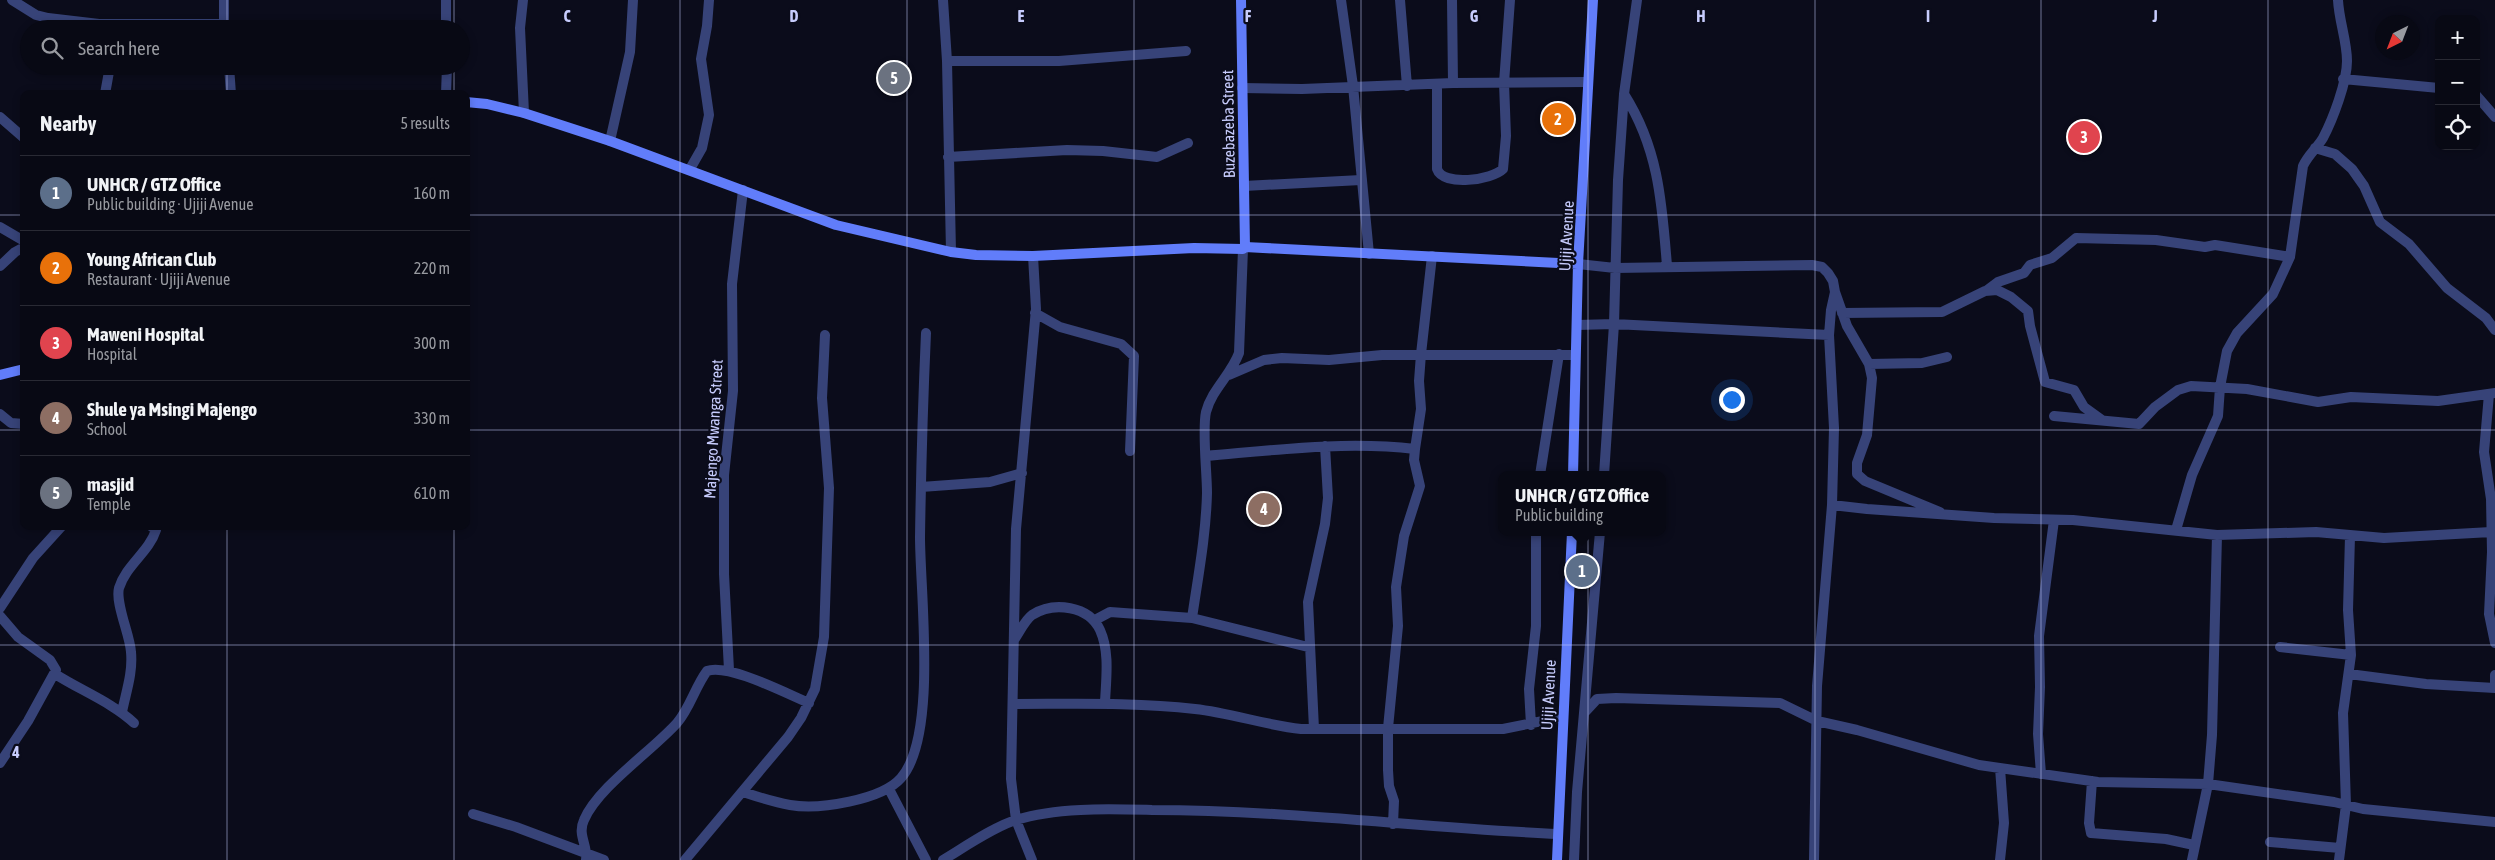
<!DOCTYPE html>
<meta charset="utf-8">
<style>
:root{--surface:#080914;--page:#161722;--text:#f1f3f6;--muted:#989aa0;--line:#292a34;--accent:#ea580c}
body{margin:0;font-family:"Asap Condensed",sans-serif;background:var(--page);color:var(--text)}
.controls{position:absolute;right:15px;top:15px;display:grid;overflow:hidden;border-radius:10px;box-shadow:0 2px 8px #0003}
.controls button{width:45px;height:45px;display:grid;place-items:center;padding:0;border:0;border-bottom:1px solid var(--line);background:var(--surface);color:var(--text);font:25px sans-serif}
.compass{position:absolute;left:2375px;top:15px;width:45px;height:45px;border-radius:50%;background:var(--surface);box-shadow:0 2px 8px #0003;rotate:222deg}
.you{position:absolute;left:1731px;top:399px;width:18px;height:18px;margin:-12px;border:4px solid #fff;border-radius:50%;background:#1a73e8;box-shadow:0 0 0 8px #1a73e833}
.badge{display:grid;place-items:center;width:32px;height:32px;border-radius:50%;background:var(--accent);color:#fff;font-size:16px;font-weight:700}
.pin{position:absolute;translate:-50% -50%;border:2px solid #fff;box-shadow:0 1px 5px #0006}
.popup{position:absolute;left:1498px;top:471px;width:168px;height:65px;box-sizing:border-box;display:grid;place-content:center;border-radius:10px;background:var(--surface);filter:drop-shadow(0 1px 4px #0005);font-size:16px;white-space:nowrap;color:var(--muted)}
.popup b{font-size:19px;color:var(--text)}
.popup::after{content:'';position:absolute;left:50%;top:100%;margin-left:-10px;border:10px solid transparent;border-top-color:var(--surface)}
.list{margin:0;padding:0;list-style:none}
h2{display:flex;justify-content:space-between;align-items:center;height:65px;margin:0;padding:0 20px;font-size:21px}
h2 small{font-size:16px;font-weight:400;color:var(--muted)}
.list li{display:grid;grid-template-columns:32px 1fr auto;gap:15px;align-items:center;box-sizing:border-box;height:75px;padding:0 20px;border-top:1px solid var(--line)}
.list b{display:block;font-size:19px;white-space:nowrap}
.list p{margin:0;font-size:16px;white-space:nowrap;color:var(--muted)}
.list em{font-size:16px;font-style:normal;color:var(--muted)}
.icon{flex:none;width:28px;height:28px;fill:none;stroke:currentColor;stroke-width:2;stroke-linecap:round;stroke-linejoin:round}
.map{position:relative;flex:none;width:2495px;height:860px;overflow:hidden}
.search{position:absolute;background:var(--surface);box-shadow:0 2px 8px #0003;left:20px;top:20px;width:450px;height:55px;display:flex;align-items:center;gap:12px;box-sizing:border-box;padding:0 18px;border-radius:28px;color:var(--muted);font-size:19px}
.panel{position:absolute;background:var(--surface);box-shadow:0 2px 8px #0003;left:20px;top:90px;width:450px;height:440px;border-radius:10px}
.map>svg:first-child{display:block}
.lines{fill:none;stroke-linecap:round;stroke-linejoin:round}
.street{stroke:#374378;stroke-width:10}
.secondary{stroke:#617dfa;stroke-width:10}
.grid{fill:none;stroke:#c7ccfd;stroke-width:1;stroke-opacity:0.55}
.labels{text-anchor:middle;stroke-width:4.5;stroke-linejoin:round;paint-order:stroke}
.street-label{font-size:16px;fill:#c7ccfd;stroke:#0b0c1b}
.grid-label{font-size:16px;text-anchor:middle;font-weight:bold;fill:#c7ccfd;stroke:#0b0c1b;stroke-width:4.5;stroke-linejoin:round;paint-order:stroke}
</style>
<div class="map">
<svg width="2495" height="860" viewBox="0 0 2495 860">
<rect width="100%" height="100%" fill="#0b0c1b"/>
<g class="lines">
<path class="street" d="M12 0 36 15 48 18 99 24H224
M224 0V29
M446 0V29
M523 0 520 28 524 113
M943 0 947 61 951 252
M1341 0 1353 86 1369 254
M1400 0 1407 86
M1452 0 1453 83
M947 61H1059L1186 51
M229 66 231 94
M2343 79 2439 88
M1437 85V169C1443 187 1492 180 1503 169L1506 136 1504 83 1510 0
M1242 88 1302 89 1453 83 1587 82
M105 94 110 66
M446 94 447 66
M1624 94C1659 149 1662 204 1667 266
M2476 95 2495 117
M0 117 24 138
M610 141 630 52 633 0
M2315 148 2335 154 2352 169 2364 186 2380 222 2409 244 2447 288 2486 318 2495 330
M948 157 1067 150 1103 151 1157 157 1188 143
M690 169 702 148 709 115 701 59 707 26 709 0
M1244 186 1361 180
M0 227 24 241
M1578 264 1615 268 1812 265 1822 267 1828 273 1833 281 1835 292 1831 310 1829 335 1834 428 1832 505 1817 686 1814 860
M0 266 15 252 24 247
M1986 291 1998 282 2024 273 2030 265 2052 258 2076 238 2156 240 2205 247 2215 245 2290 257
M1835 292 1847 326 1869 364 1872 378 1867 435 1857 463V474L1865 481 1940 512
M1035 313 1060 327 1121 344 1134 356 1130 451
M1842 313 1942 312 1985 291 1997 290 2011 297 2028 311 2030 326 2045 382 2074 390 2084 407 2102 420
M1577 325 1614 324 1829 335
M1869 364 1922 363 1947 357
M1229 375 1264 360 1282 358 1329 360 1382 355H1575
M2489 394 2484 452 2491 499 2492 552 2489 614 2495 643
M0 414 11 423 24 424
M2054 416 2139 424 2155 407 2178 390 2191 386 2247 389 2318 402 2351 397 2438 401 2495 393
M1206 456C1276 450 1345 441 1415 449
M1540 475 1559 354
M1604 475 1614 324 1618 180 1624 94 1637 0
M921 487 990 482 1022 473
M1832 505 1867 509 1994 518 2073 520 2217 535 2316 532 2384 538 2491 532
M2176 530 2192 475 2218 416 2220 387 2227 351 2237 333 2273 294 2290 257 2303 166C2308 155 2317 148 2323 138 2333 119 2347 82 2347 61 2347 41 2339 21 2338 0
M0 608 33 558 62 526
M0 616 18 637 50 660 56 670 28 721 0 763
M1192 618C1198 577 1206 535 1207 493 1207 472 1202 430 1206 412 1212 389 1231 375 1239 353L1243 249
M1095 620 1110 612 1192 618 1308 647
M1014 640C1019 633 1025 620 1032 615 1054 601 1089 606 1100 630 1110 652 1106 679 1105 703
M2280 647 2351 655
M729 670 724 574V475L733 391 732 284 743 190
M55 674C80 690 113 703 134 723
M2349 674 2426 684 2495 688
M2495 688V675
M1014 704C1075 704 1135 702 1195 709 1231 713 1265 725 1301 729H1503L1562 717
M122 712C126 692 133 673 131 652 130 635 115 603 119 588 126 565 149 552 156 530L151 526
M1584 713 1597 699 1616 698 1780 703 1817 721 1857 730 1979 765 2098 782 2208 784 2334 802 2363 809 2495 822
M1531 725 1529 689 1536 626V532
M1314 729 1308 602 1325 524 1328 498 1325 446
M2000 768 2004 823 2000 860
M2041 774 2038 734 2040 687 2039 636 2054 520
M2092 781 2089 823 2091 833 2166 839 2194 845
M889 789 926 860
M743 792C758 797 774 802 790 805 819 810 882 800 901 778 938 736 920 593 920 537 921 469 923 400 926 333
M473 814 516 827 604 860
M1393 824 1394 801 1389 786 1388 770V728L1398 626 1396 587 1404 536 1420 486 1414 460 1415 449 1421 409 1419 381 1421 354 1432 256
M2270 842 2340 848
M586 860C588 845 577 835 584 820 598 787 652 751 677 723 690 708 695 687 707 671 728 663 787 694 809 703
M685 860 788 737 801 718 815 689 824 637 829 488 822 398 825 335
M943 860C963 848 995 826 1016 820 1056 807 1111 809 1152 810 1288 810 1422 828 1558 834
M1032 860 1016 820 1011 779 1016 529 1036 309 1033 256
M1574 860 1577 792 1600 532
M2192 860 2208 784 2212 735 2217 535
M2339 860 2346 805 2343 713 2351 655 2348 610 2350 536"/>
<path class="secondary" d="M1241 0 1245 247
M466 102 487 104 524 113 610 141 836 225 951 252 976 255 1033 256 1194 248 1243 249 1245 247 1578 264
M0 375 24 369
M1573 475 1578 264 1593 0
M1557 860 1572 532"/>
</g>
<path class="grid" d="M227 0V29M454 0V29M680 0V860M907 0V860M1134 0V860M1361 0V860M1588 0V860M1815 0V860M2041 0V860M2268 0V860M227 66V94M454 66V94M0 215H24M466 215H2495M0 430H24M466 430H2495M227 526V860M454 526V860M0 645H2495"/>
<g class="labels">
<g class="street-label">
<text transform="translate(1228 124) rotate(-91)" y="6">Buzebazeba Street</text>
<text transform="translate(1566 236) rotate(-87)" y="6">Ujiji Avenue</text>
<text transform="translate(713 429) rotate(-87)" y="6">Majengo Mwanga Street</text>
<text transform="translate(1548 695) rotate(-87)" y="6">Ujiji Avenue</text>
</g>
</g>
<g class="grid-label">
<text x="567" y="22">C</text>
<text x="794" y="22">D</text>
<text x="1021" y="22">E</text>
<text x="1248" y="22">F</text>
<text x="1474" y="22">G</text>
<text x="1701" y="22">H</text>
<text x="1928" y="22">I</text>
<text x="2155" y="22">J</text>
<text x="16" y="758">4</text>
</g>
</svg>
<div class="controls">
<button>+</button>
<button>−</button>
<button><svg class="icon" aria-label="locate" viewBox="0 0 24 24"><circle cx="12" cy="12" r="6"/><path d="M12 2v4M12 18v4M2 12h4M18 12h4"/></svg></button>
</div>
<svg class="compass" viewBox="-18 -18 36 36"><path d="M0-13l5 13h-10z" fill="#e53935"/><path d="M0 13l5-13h-10z" fill="#989aa0"/></svg>
<div class="you"></div>
<div class="pin badge" style="left:1582px;top:571px;background:#5c6f8a">1</div>
<div class="popup"><b>UNHCR / GTZ Office</b>Public building</div>
<div class="pin badge" style="left:1558px;top:119px;background:#e8710a">2</div>
<div class="pin badge" style="left:2084px;top:137px;background:#e0444e">3</div>
<div class="pin badge" style="left:1264px;top:509px;background:#8d6e63">4</div>
<div class="pin badge" style="left:894px;top:78px;background:#6b7280">5</div>
<div class="search"><svg class="icon" aria-label="search" viewBox="0 0 24 24"><circle cx="10" cy="10" r="6"/><path d="M15 15l6 6"/></svg>Search here</div>
<section class="panel">
<h2>Nearby<small>5 results</small></h2>
<ul class="list">
<li><span class="badge" style="background:#5c6f8a">1</span><div><b>UNHCR / GTZ Office</b><p>Public building · Ujiji Avenue</p></div><em>160 m</em></li>
<li><span class="badge" style="background:#e8710a">2</span><div><b>Young African Club</b><p>Restaurant · Ujiji Avenue</p></div><em>220 m</em></li>
<li><span class="badge" style="background:#e0444e">3</span><div><b>Maweni Hospital</b><p>Hospital</p></div><em>300 m</em></li>
<li><span class="badge" style="background:#8d6e63">4</span><div><b>Shule ya Msingi Majengo</b><p>School</p></div><em>330 m</em></li>
<li><span class="badge" style="background:#6b7280">5</span><div><b>masjid</b><p>Temple</p></div><em>610 m</em></li>
</ul>
</section>
</div>
